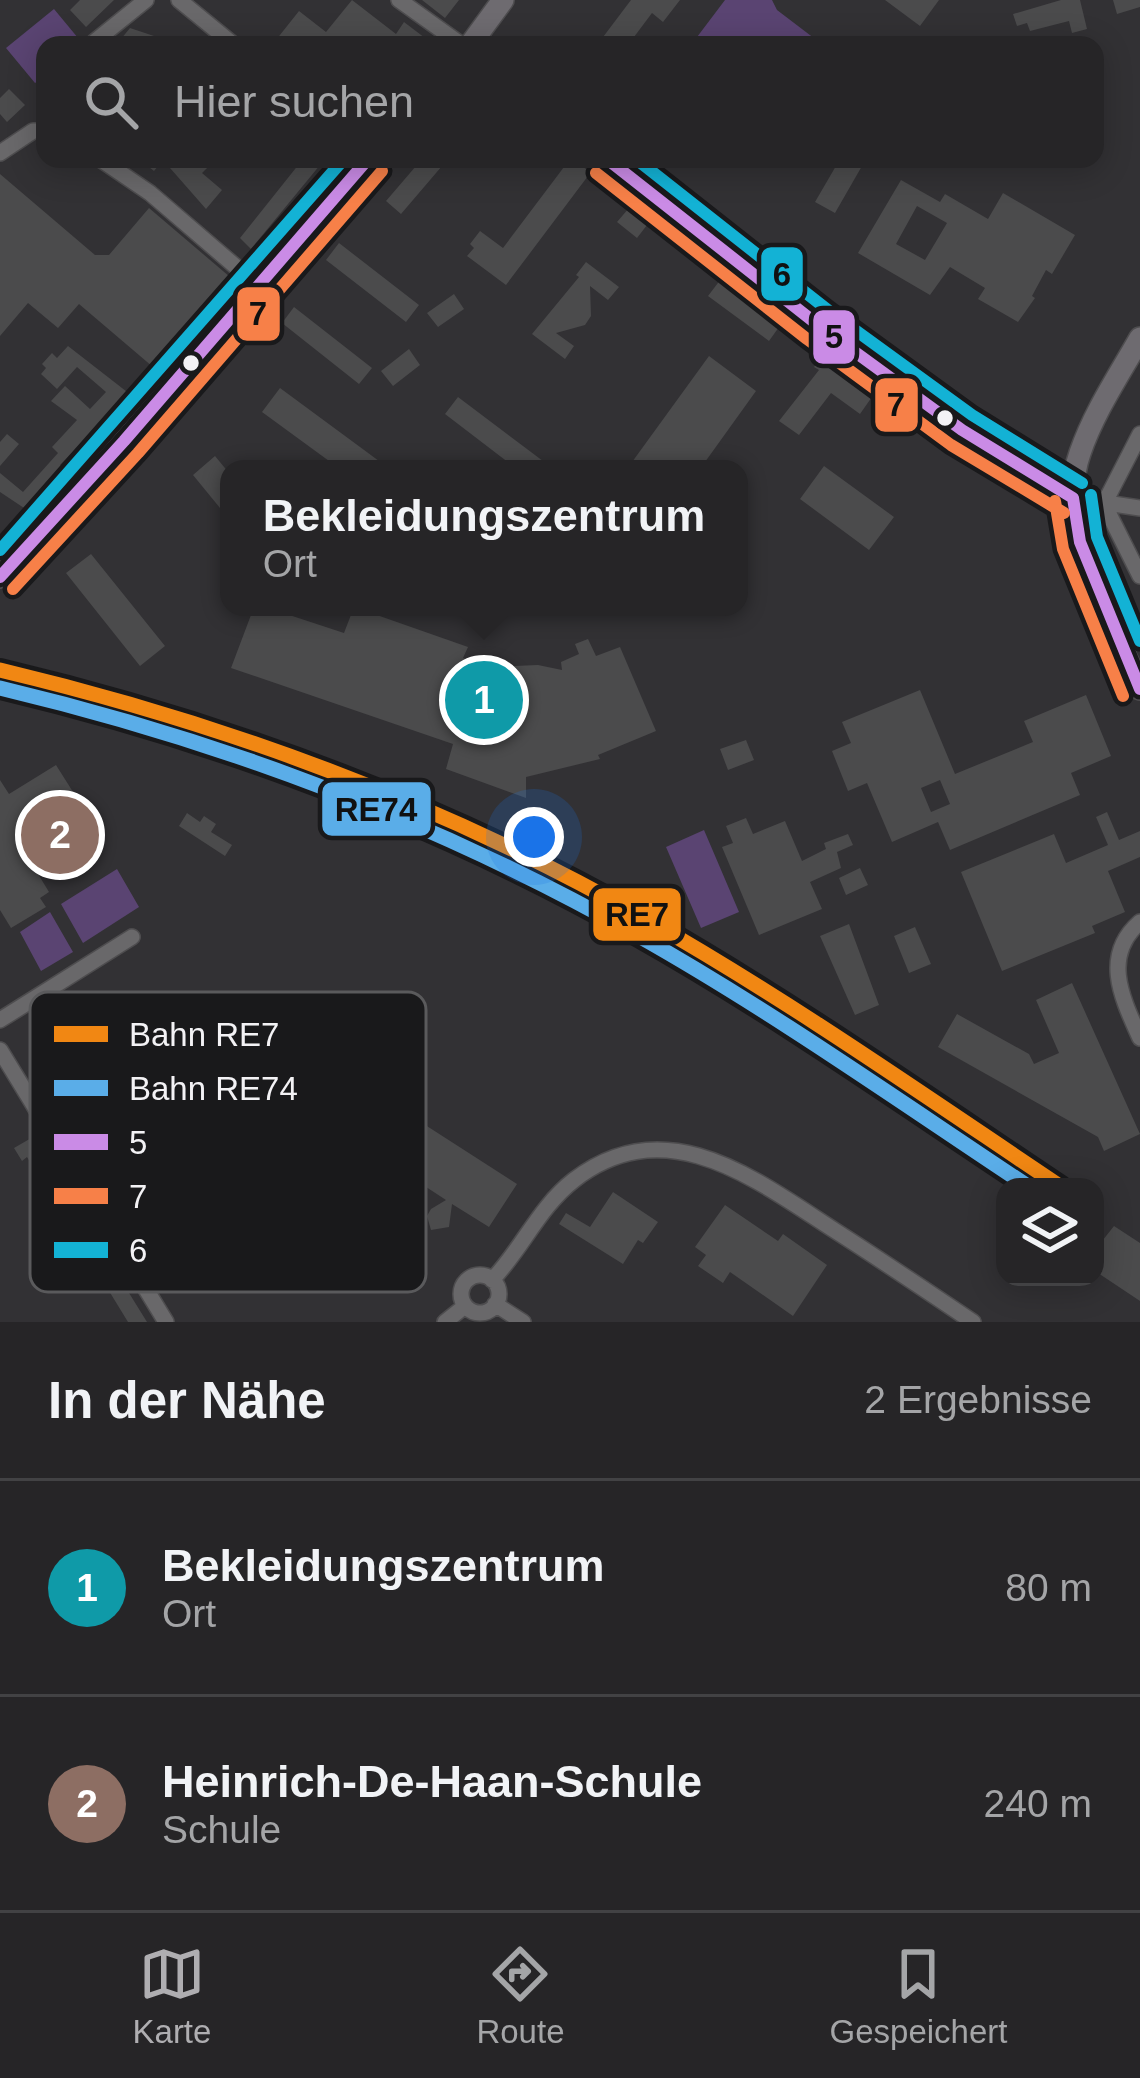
<!DOCTYPE html>
<html lang="de">
<meta charset="utf-8">
<style>
:root{--surface:#262527;--page:#323133;--text:#f1f3f6;--muted:#a4a5a7;--line:#424244;--accent:#afaeb1}
body{margin:0;font-family:Helvetica,sans-serif;background:var(--page);color:var(--text)}
.controls{position:absolute;right:36px;bottom:36px;display:grid;overflow:hidden;border-radius:24px;box-shadow:0 6px 30px #0003}
.controls button{width:108px;height:108px;display:grid;place-items:center;padding:0;border:0;border-bottom:3px solid var(--line);background:var(--surface);color:var(--text);font:60px sans-serif}
.you{position:absolute;left:534px;top:837px;width:42px;height:42px;margin:-30px;border:9px solid #fff;border-radius:50%;background:#1a73e8;box-shadow:0 0 0 18px #1a73e833}
.badge{display:grid;place-items:center;width:78px;height:78px;border-radius:50%;background:var(--accent);color:#fff;font-size:39px;font-weight:700}
.pin{position:absolute;translate:-50% -50%;border:6px solid #fff;box-shadow:0 3px 12px #0006}
.popup{position:absolute;left:220px;top:460px;width:528px;height:156px;box-sizing:border-box;display:grid;place-content:center;border-radius:24px;background:var(--surface);filter:drop-shadow(0 3px 9px #0005);font-size:39px;white-space:nowrap;color:var(--muted)}
.popup b{font-size:45px;color:var(--text)}
.popup::after{content:'';position:absolute;left:50%;top:100%;margin-left:-24px;border:24px solid transparent;border-top-color:var(--surface)}
.list{margin:0;padding:0;list-style:none}
h2{display:flex;justify-content:space-between;align-items:center;height:156px;margin:0;padding:0 48px;font-size:51px}
h2 small{font-size:39px;font-weight:400;color:var(--muted)}
.list li{display:grid;grid-template-columns:78px 1fr auto;gap:36px;align-items:center;box-sizing:border-box;height:216px;padding:0 48px;border-top:3px solid var(--line)}
.list b{display:block;font-size:45px;white-space:nowrap}
.list p{margin:0;font-size:39px;white-space:nowrap;color:var(--muted)}
.list em{font-size:39px;font-style:normal;color:var(--muted)}
.icon{flex:none;width:66px;height:66px;fill:none;stroke:currentColor;stroke-width:2;stroke-linecap:round;stroke-linejoin:round}
.map{position:relative;flex:none;width:1140px;height:1322px;overflow:hidden}
.search{position:absolute;background:var(--surface);box-shadow:0 6px 30px #0003;left:36px;right:36px;top:36px;height:132px;display:flex;align-items:center;gap:30px;box-sizing:border-box;padding:0 42px;border-radius:24px;color:var(--muted);font-size:45px}
.sheet{height:588px;background:var(--surface)}
nav{display:flex;justify-content:space-around;align-items:center;box-sizing:border-box;height:168px;border-top:3px solid var(--line);background:var(--surface);font-size:33px;color:var(--muted)}
nav a{display:grid;justify-items:center;gap:6px}
nav .on{color:var(--accent)}
.map>svg:first-child{display:block}
.green{fill:#5a4472}
.building{fill:#4b4b4c;fill-rule:evenodd}
.lines{fill:none;stroke-linecap:round;stroke-linejoin:round}
.street-casing{stroke:#4e4d4f;stroke-width:18}
.secondary-casing{stroke:#4e4d4f;stroke-width:24}
.street{stroke:#69686a;stroke-width:15}
.secondary{stroke:#6e6b70;stroke-width:21}
.rail-casing{stroke:#6e6c6f;stroke-width:9}
.rail{stroke:#19191b;stroke-width:4.5;stroke-dasharray:14;stroke-linecap:butt}
.bus-1-casing{stroke:#19191b;stroke-width:21}
.bus-2-casing{stroke:#19191b;stroke-width:21}
.bus-3-casing{stroke:#19191b;stroke-width:21}
.bus-1{stroke:#ca8be6;stroke-width:12}
.bus-2{stroke:#f78048;stroke-width:12}
.bus-3{stroke:#13b2d5;stroke-width:12}
.rail-1-casing{stroke:#19191b;stroke-width:24}
.rail-2-casing{stroke:#19191b;stroke-width:24}
.rail-1{stroke:#f18713;stroke-width:15}
.rail-2{stroke:#5aade8;stroke-width:15}
.bus-dot{fill:#f3f2f5;stroke:#19191b;stroke-width:4.5}
.key{fill:#19191b;stroke:#5a5a5c;stroke-width:3}
.key-label{font-size:33px;fill:#f3f2f5}
.line-badge{stroke:#19191b;stroke-width:4.5}
.pale-badge-label{font-size:33px;text-anchor:middle;font-weight:bold;fill:#111}
</style>
<div class="map">
<svg width="1140" height="1322" viewBox="0 0 1140 1322">
<rect width="100%" height="100%" fill="#323134"/>
<path class="green" d="M725 0H772L777 10 823 45H691Z
M54 9 83 44 45 45V76L35 83 6 48Z
M704 830 739 912 701 928 666 847Z
M117 869 139 907 83 943 61 904Z
M50 912 73 952 41 971 20 932Z"/>
<path class="building" d="M80 0H114L86 27 70 10Z
M352 0 396 34 404 22 425 38 420 45H272L299 11 326 32Z
M422 0H459L445 18Z
M631 0H680L663 22 652 13 628 45H597Z
M885 0H939L920 26Z
M1061 0H1080L1087 29 1072 33 1069 21 1030 31 1027 23 1017 26 1013 14Z
M1113 0H1140V7L1117 14Z
M130 28 175 43 174 45H116Z
M9 89 25 105 7 122 0 114V98Z
M139 159H200L208 167 202 173 222 190 206 209 163 160 154 171Z
M303 159H325L251 249 240 238Z
M422 159H448L401 214 386 201Z
M570 159 591 172 506 285 467 256 474 248 470 244 480 231 503 248Z
M840 159H866L835 213 815 202Z
M0 174 95 255H109L149 208 230 277 207 303 215 310 197 331 190 324 153 367 79 304 58 328 28 303 0 336Z
M901 180 940 202 945 194 988 219 1003 193 1075 235 1052 274 1046 270 1032 296 1035 298 1018 322 978 299 985 288 950 267 930 295 858 253ZM917 206 947 223 925 260 896 244Z
M635 201 654 216 637 238 617 222Z
M339 243 419 305 406 322 326 260Z
M586 262 619 287 608 300 590 286 591 316 585 325 556 333 574 346 565 359 532 334 579 277 576 275Z
M724 275 784 320 769 341 708 296Z
M454 294 464 309 438 327 427 313Z
M294 307 372 368 359 384 282 323Z
M68 346 131 395 91 445 81 443 60 465 66 470 30 512 0 492V473L23 492 58 453 52 447 77 420 51 401 65 386 90 409 106 392 77 367 57 389 41 374 46 368 42 364 52 353 57 358Z
M409 349 420 365 393 386 381 371Z
M826 352 846 367 842 371 874 394 860 414 831 393 799 435 779 421 819 370 814 367Z
M709 356 756 391 700 469H627Z
M280 388 379 461 373 469H340L262 412Z
M458 397 543 461 536 469H517L445 414Z
M7 434 19 444 0 466V442Z
M215 456 229 473V519L193 475Z
M824 466 894 517 869 550 800 499Z
M91 554 165 646 140 666 66 573Z
M254 607H265L344 633 354 607 468 647 463 658 486 667 538 665 562 670 561 662 579 654 575 644 588 639 596 656 620 647 656 731 598 755 600 759 526 777V798L446 769 453 744 231 668Z
M920 690 955 774 1033 742 1024 721 1086 695 1111 756 1071 773 1080 795 950 850 938 822 892 842 867 783 848 791 832 751 851 743 842 722ZM940 780 950 804 931 812 921 788Z
M746 740 754 760 728 770 720 749Z
M56 765 80 803 18 841 49 892 40 898 46 907 11 928 0 910V780L9 794Z
M1107 812 1119 840 1140 831V857L1108 871 1125 912 1092 926 1095 933 1002 971 961 872 1054 834 1066 863 1108 845 1096 817Z
M187 813 200 822 204 816 216 824 211 832 232 845 225 856 179 826Z
M746 818 753 834 785 821 802 861 826 849 824 843 848 834 853 845 837 852 841 868 810 882 822 909 759 935 722 847 733 843 726 826Z
M860 868 868 885 846 895 839 878Z
M849 924 879 1005 855 1015 820 936Z
M915 927 931 964 909 973 894 936Z
M1072 983 1140 1134 1104 1151 1098 1137 938 1047 957 1014 1029 1054 1034 1064 1059 1053 1036 1000Z
M346 1074 517 1184 489 1227 452 1204 449 1227 431 1230 427 1216 431 1209 446 1200 394 1166 399 1158 357 1130 370 1110 337 1089Z
M33 1137 41 1151 147 1322H128L27 1157 22 1161 14 1148Z
M613 1192 658 1222 643 1243 638 1240 623 1264 559 1224 566 1213 590 1227Z
M725 1205 778 1241 783 1234 827 1265 793 1316 730 1272 723 1283 698 1266 706 1255 695 1247Z
M1114 1226 1140 1243V1301L1095 1271V1250Z"/>
<g class="lines">
<defs>
<path id="street" d="M179 0 234 45
M399 0 462 45
M94 42 146 0
M0 153 33 131H45
M100 159 150 193 256 284
M607 159 818 325 962 430 1073 498 1140 508
M1104 504 1140 576
M1104 504 1140 434
M1140 922C1101 956 1122 998 1140 1038
M0 1020 132 937
M0 1050 166 1322
M461 1294a19 19 0 1 1 38 0a19 19 0 1 1-38 0Z
M492 1280C522 1249 539 1207 574 1180 666 1109 755 1179 834 1230 881 1260 927 1291 973 1322
M495 1304 523 1322
M445 1322 465 1306"/>
<path id="secondary" d="M470 45 503 0
M1140 338C1119 375 1094 412 1080 453 1054 526 1112 621 1140 689
M0 577 124 441 368 159"/>
</defs>
<use href="#street" class="street-casing"/>
<use href="#secondary" class="secondary-casing"/>
<use href="#street" class="street"/>
<use href="#secondary" class="secondary"/>
<defs>
<path id="rail" d="M216 738 377 788"/>
</defs>
<use href="#rail" class="rail-casing"/>
<use href="#rail" class="rail"/>
<defs>
<path id="bus-1" d="M607 159 818 325 962 430 1073 498
M1073 498 1080 542 1140 689
M0 577 124 441 368 159"/>
<path id="bus-2" d="M596 173 807 339 951 445 1064 513
M1055 501 1063 549 1123 696
M13 589 138 453 382 171"/>
<path id="bus-3" d="M636 159 829 311 972 415 1082 483
M1091 495 1097 537 1140 641
M0 550 344 159"/>
</defs>
<use href="#bus-1" class="bus-1-casing"/>
<use href="#bus-2" class="bus-2-casing"/>
<use href="#bus-3" class="bus-3-casing"/>
<use href="#bus-1" class="bus-1"/>
<use href="#bus-2" class="bus-2"/>
<use href="#bus-3" class="bus-3"/>
<defs>
<path id="rail-1" d="M0 670C227 724 446 805 649 921 791 1002 925 1096 1061 1187"/>
<path id="rail-2" d="M0 688C223 741 437 822 637 935 772 1011 899 1101 1029 1187"/>
</defs>
<use href="#rail-1" class="rail-1-casing"/>
<use href="#rail-2" class="rail-2-casing"/>
<use href="#rail-1" class="rail-1"/>
<use href="#rail-2" class="rail-2"/>
</g>
<g class="bus-dot">
<circle cx="191" cy="363" r="10"/>
<circle cx="945" cy="418" r="10"/>
</g>
<rect x="30" y="992" width="396" height="300" rx="18" class="key"/>
<rect x="54" y="1026" width="54" height="16" fill="#f18713"/>
<rect x="54" y="1080" width="54" height="16" fill="#5aade8"/>
<rect x="54" y="1134" width="54" height="16" fill="#ca8be6"/>
<rect x="54" y="1188" width="54" height="16" fill="#f78048"/>
<rect x="54" y="1242" width="54" height="16" fill="#13b2d5"/>
<g class="key-label">
<text x="129" y="1046">Bahn RE7</text>
<text x="129" y="1100">Bahn RE74</text>
<text x="129" y="1154">5</text>
<text x="129" y="1208">7</text>
<text x="129" y="1262">6</text>
</g>
<g class="line-badge">
<rect x="759" y="245" width="46" height="58" rx="12" fill="#13b2d5"/>
<rect x="235" y="285" width="47" height="58" rx="12" fill="#f78048"/>
<rect x="811" y="308" width="46" height="58" rx="12" fill="#ca8be6"/>
<rect x="873" y="376" width="47" height="58" rx="12" fill="#f78048"/>
<rect x="320" y="780" width="113" height="58" rx="12" fill="#5aade8"/>
<rect x="591" y="886" width="92" height="57" rx="12" fill="#f18713"/>
</g>
<g class="pale-badge-label">
<text x="782" y="286">6</text>
<text x="258" y="325">7</text>
<text x="834" y="348">5</text>
<text x="896" y="416">7</text>
<text x="376" y="821">RE74</text>
<text x="637" y="926">RE7</text>
</g>
</svg>
<div class="controls">
<button><svg class="icon" aria-label="layers" viewBox="0 0 24 24"><path d="M12 4l9 5-9 5-9-5zM3 14l9 5 9-5"/></svg></button>
</div>
<div class="you"></div>
<div class="pin badge" style="left:484px;top:700px;background:#0f9aa8">1</div>
<div class="popup"><b>Bekleidungszentrum</b>Ort</div>
<div class="pin badge" style="left:60px;top:835px;background:#8d6e63">2</div>
<div class="search"><svg class="icon" aria-label="search" viewBox="0 0 24 24"><circle cx="10" cy="10" r="6"/><path d="M15 15l6 6"/></svg>Hier suchen</div>
</div>
<section class="sheet">
<h2>In der Nähe<small>2 Ergebnisse</small></h2>
<ul class="list">
<li><span class="badge" style="background:#0f9aa8">1</span><div><b>Bekleidungszentrum</b><p>Ort</p></div><em>80 m</em></li>
<li><span class="badge" style="background:#8d6e63">2</span><div><b>Heinrich-De-Haan-Schule</b><p>Schule</p></div><em>240 m</em></li>
</ul>
</section>
<nav>
<a class="on"><svg class="icon" aria-label="map" viewBox="0 0 24 24"><path d="M3 6l6-2 6 2 6-2v14l-6 2-6-2-6 2zM9 4v14M15 6v14"/></svg>Karte</a>
<a><svg class="icon" aria-label="directions" viewBox="0 0 24 24"><path d="M12 3l9 9-9 9-9-9zM9 14v-3h6M13 9l2 2-2 2"/></svg>Route</a>
<a><svg class="icon" aria-label="saved" viewBox="0 0 24 24"><path d="M7 4h10v16l-5-4-5 4z"/></svg>Gespeichert</a>
</nav>
